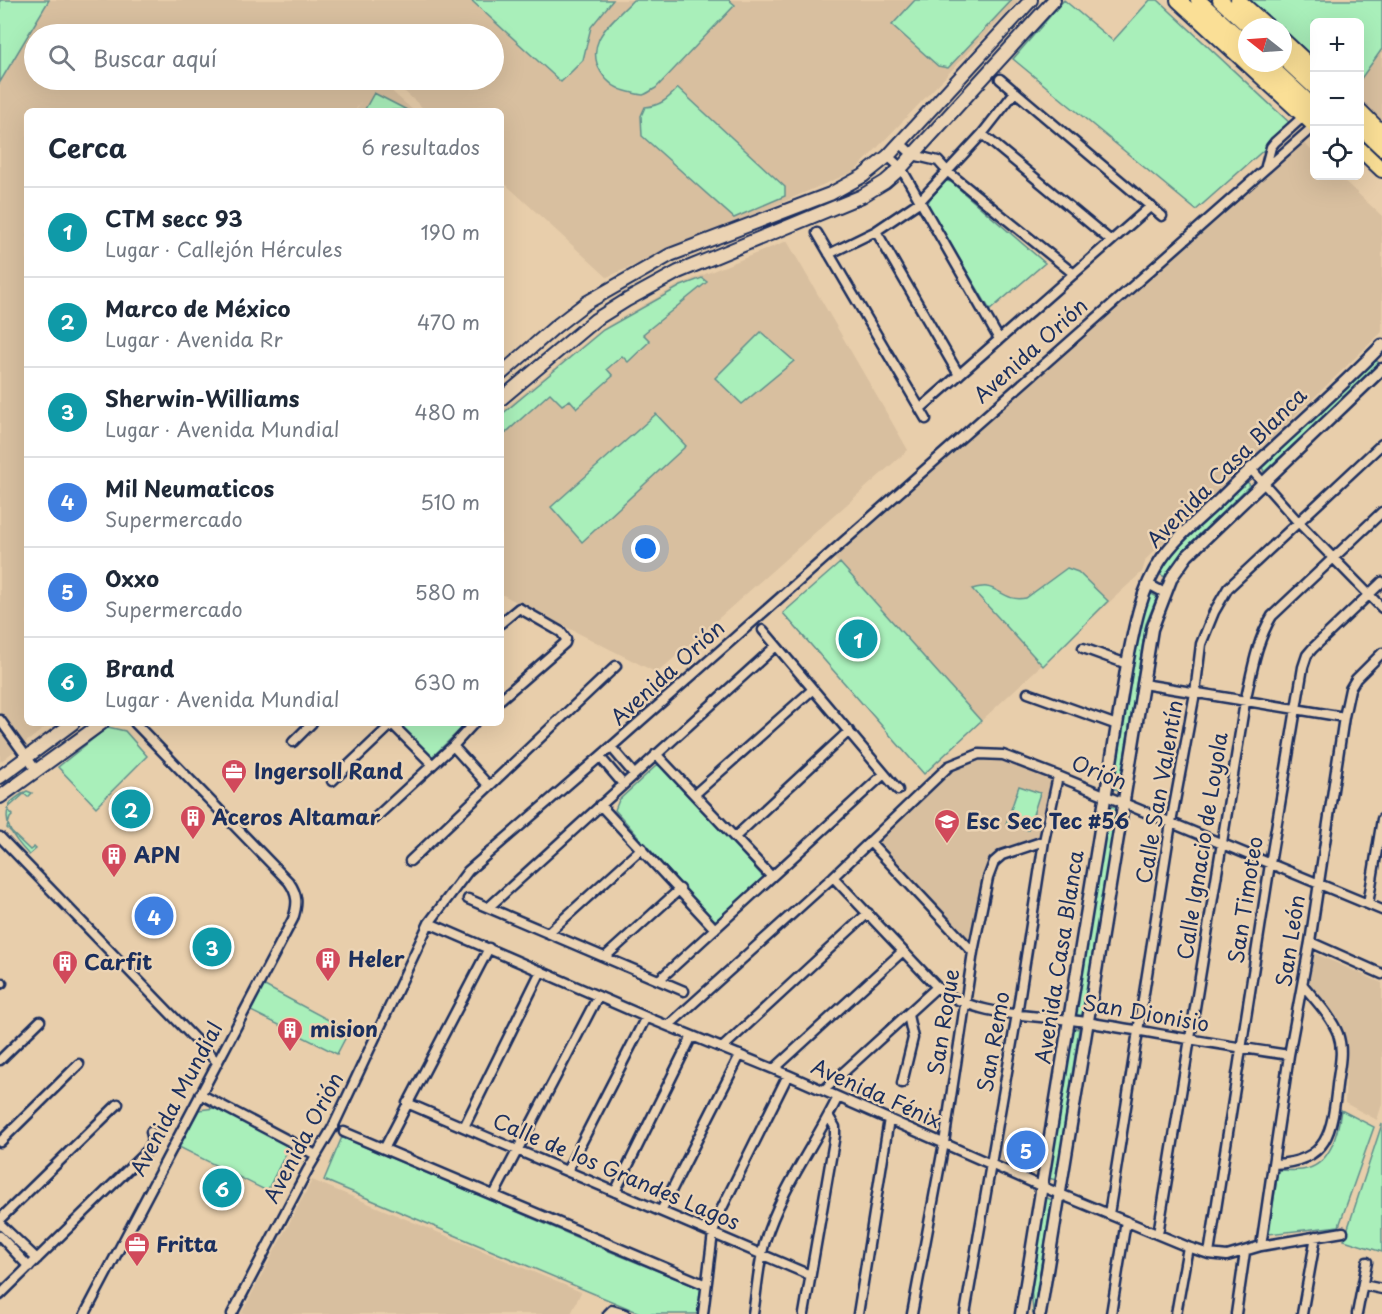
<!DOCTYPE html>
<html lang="es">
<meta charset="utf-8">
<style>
:root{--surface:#fff;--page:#f2f2f3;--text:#1f2937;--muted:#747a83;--line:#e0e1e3;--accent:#d1495b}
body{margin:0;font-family:"Playpen Sans",sans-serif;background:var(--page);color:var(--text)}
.controls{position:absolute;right:18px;top:18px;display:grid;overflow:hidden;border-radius:9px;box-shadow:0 6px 24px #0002}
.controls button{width:54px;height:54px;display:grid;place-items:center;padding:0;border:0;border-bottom:2px solid var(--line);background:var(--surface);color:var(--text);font:30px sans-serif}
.compass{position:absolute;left:1238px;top:18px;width:54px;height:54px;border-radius:50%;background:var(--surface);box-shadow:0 6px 24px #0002;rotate:287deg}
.you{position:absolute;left:646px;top:549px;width:21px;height:21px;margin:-15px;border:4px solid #fff;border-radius:50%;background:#1a73e8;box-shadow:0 0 0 9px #1a73e833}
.badge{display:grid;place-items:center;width:39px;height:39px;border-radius:50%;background:var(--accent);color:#fff;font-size:20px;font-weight:700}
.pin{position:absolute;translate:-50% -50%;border:3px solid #fff;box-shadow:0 2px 6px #0006}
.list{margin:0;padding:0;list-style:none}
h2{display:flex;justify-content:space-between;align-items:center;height:78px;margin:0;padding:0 24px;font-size:26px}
h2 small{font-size:20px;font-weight:400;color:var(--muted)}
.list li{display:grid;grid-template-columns:39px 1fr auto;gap:18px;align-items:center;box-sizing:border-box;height:90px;padding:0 24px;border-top:2px solid var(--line)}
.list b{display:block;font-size:22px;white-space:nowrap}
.list p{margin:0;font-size:20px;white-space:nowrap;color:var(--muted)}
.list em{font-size:20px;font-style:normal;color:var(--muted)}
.icon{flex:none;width:33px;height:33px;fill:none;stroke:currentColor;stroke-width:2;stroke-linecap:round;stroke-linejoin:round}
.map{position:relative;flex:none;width:1382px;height:1314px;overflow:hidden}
.search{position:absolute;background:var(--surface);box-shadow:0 6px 24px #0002;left:24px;top:24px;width:480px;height:66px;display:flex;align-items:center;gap:15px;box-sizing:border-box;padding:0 21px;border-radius:33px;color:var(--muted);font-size:22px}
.panel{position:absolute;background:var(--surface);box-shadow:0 6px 24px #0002;left:24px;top:108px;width:480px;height:618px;border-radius:9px}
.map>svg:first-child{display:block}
.built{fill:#d8bf9f}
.green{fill:#a9efba;stroke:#628f8c;stroke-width:1.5}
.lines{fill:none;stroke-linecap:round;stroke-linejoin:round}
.minor-casing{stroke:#1b2f5e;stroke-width:13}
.tertiary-casing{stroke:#1b2f5e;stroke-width:15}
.secondary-casing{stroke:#1b2f5e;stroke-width:16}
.trunk-casing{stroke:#1b2f5e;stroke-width:18}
.minor{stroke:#ebd3b3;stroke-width:8}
.tertiary{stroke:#ebd3b3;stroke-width:10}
.secondary{stroke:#ebd3b3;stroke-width:12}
.trunk{stroke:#fadf96;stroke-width:14}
.labels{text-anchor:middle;stroke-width:5;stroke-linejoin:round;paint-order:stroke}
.street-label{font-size:21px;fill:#1b2f5e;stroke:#ebd3b3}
.poi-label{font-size:21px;font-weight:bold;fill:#1b2f5e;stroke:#ebd3b3;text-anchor:start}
</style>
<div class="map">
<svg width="1382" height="1314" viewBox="0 0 1382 1314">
<rect width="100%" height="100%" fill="#e8ceab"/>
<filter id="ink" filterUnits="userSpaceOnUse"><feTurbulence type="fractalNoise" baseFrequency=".0167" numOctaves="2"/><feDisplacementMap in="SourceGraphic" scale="12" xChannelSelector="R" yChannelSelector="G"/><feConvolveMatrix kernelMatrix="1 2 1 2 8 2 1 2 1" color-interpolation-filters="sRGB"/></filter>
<g filter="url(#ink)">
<path class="built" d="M0 0H1019L855 171 607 277 501 180V111H426L392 80H494V34H34V80H379L414 111H356L361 101 355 111H27V723H51L0 762Z
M1382 49V122L1360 100V80Z
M1304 143 1314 153V176H1339L1382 216V332L1146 559 1142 572 981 721 834 558Z
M787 241 908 450 657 673 501 594V412L602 329 678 285Z
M988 756 1052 780 1040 838 1000 850 983 874 972 942 876 841 950 767Z
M1314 953 1382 983V1104L1377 1120 1345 1103 1347 1043 1345 1034 1333 1014 1309 986Z
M312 1180 581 1292 571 1314H241Z"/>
<path class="green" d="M0 0H49L0 82Z
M471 0H613L591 27 583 60 561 82Z
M633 0H729L735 5 656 88C652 90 647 94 643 95 639 95 633 93 629 92 606 87 588 63 599 39 606 24 622 12 633 0Z
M915 0H1012L948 68 938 66 892 25Z
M1064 0 1113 41 1150 0H1158L1292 125 1196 210 1013 59Z
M1249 0H1382V49L1360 80V22H1314V59L1283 31V27H1279Z
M678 88 785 187V196L734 218 642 136 641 116 645 107C660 106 668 99 678 88Z
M374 93 407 110 364 111Z
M946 181 951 182 1045 263 990 310 928 206 929 200Z
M702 278 707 282 643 334 650 341 628 362 622 356 607 369 613 376 577 408 570 400 562 405 550 393 501 437V415L603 330 681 286Z
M761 332 794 361 742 404 715 378Z
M1376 360 1380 364 1264 472 1262 467Z
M656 414 686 446 582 542 551 507Z
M1246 481 1250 485 1186 548 1165 577 1159 574 1175 549Z
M840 563 981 721 924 774 783 613Z
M1067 568 1078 572 1108 601 1043 666 972 589C976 588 983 586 987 587 1000 589 1007 602 1026 598Z
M1150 593 1157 597 1146 624 1119 790 1110 788 1137 633Z
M398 723H467L431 758Z
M108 727 125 731 147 756 96 807 58 767Z
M657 765 665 767 764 878 763 881 717 921H713L615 810 619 800Z
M1019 786 1040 793 1028 830 1006 824Z
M27 791 32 793 28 797 24 794 7 809 13 815 10 818 7 828 30 850 34 847 36 849 29 855C14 839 0 822 11 802 16 798 21 794 27 791Z
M1108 805 1117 808 1082 1017 1074 1016Z
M263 985 349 1031 337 1054 251 1011Z
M1072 1028 1079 1029 1056 1180 1048 1178Z
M215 1108 290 1145 267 1191 179 1147 199 1110Z
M1341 1110 1374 1127 1339 1226 1269 1234 1278 1170C1286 1170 1294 1171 1302 1170 1331 1166 1338 1133 1341 1110Z
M1382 1124V1252L1344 1240Z
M342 1137 604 1249 697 1287 702 1291 699 1314H642L324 1180Z
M1045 1197 1052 1200 1033 1314 1031 1285Z"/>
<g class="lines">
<defs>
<path id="minor" d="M1000 79 1162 216
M982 134 1111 241
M900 143 913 155 938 161 948 172 1074 274
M888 156 901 168 999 339
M1266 166 1271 147 1275 142 1304 116
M876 231 959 375
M817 233 926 419
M829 254 876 231 919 202 982 134 1015 92
M920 409 1151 206
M1250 468 1299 523 1382 608
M1148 584 1165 593
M501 623 519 608 561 632 566 639 565 643 501 699
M763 630 898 790
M1083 648 1127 664
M1143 684 1344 717
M1028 693 1117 725
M0 720 36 770
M391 723 432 764
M293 742 312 723
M453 746 489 786
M611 747 634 774
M656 754 771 876
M600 757 623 784
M332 781 392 724
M695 794 812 690
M600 805 715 929
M374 819 453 746 474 723
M0 837 217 1062
M735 837 849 731
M870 842 973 952
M410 861 616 666
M833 877 937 987C976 1019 1038 1014 1086 1022 1154 1033 1221 1045 1289 1055
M468 899 684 991
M1368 904 1382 819
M489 907 776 646
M429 923 646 1017 788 1075 1043 1187 1188 1247 1209 1254 1227 1256 1261 1246 1343 1232
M548 933 642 848
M1310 942 1382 974
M605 957 680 889
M659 980 884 774
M0 984 2 983
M668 1026 833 877 949 766 979 754 1003 755 1058 776 1382 910
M722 1048 868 913
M0 1060 40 1021
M774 1069 903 951
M902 1083 913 1038 908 1015
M824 1090 937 987
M200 1094 316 1155
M407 1103 810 1275
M464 1127 541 971
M344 1132 706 1285
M0 1142 79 1064
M384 1149 489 948
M1274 1164C1329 1162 1332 1131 1337 1085 1339 1068 1344 1051 1338 1034 1331 1016 1315 1000 1303 985
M567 1171 646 1017
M615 1192 692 1036
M494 1195 598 996
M661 1211 740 1055
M1109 1214 1171 823 1195 693 1201 644 1214 612 1228 588 1382 444
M0 1219 118 1104
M0 1224 37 1259
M1158 1234 1245 702C1252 672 1256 642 1272 616L1382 512
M0 1236 29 1267
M1261 1246 1289 1055 1310 942 1344 717 1350 689 1356 679 1382 653
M1209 1254 1270 864 1303 667 1307 655 1313 648 1382 582
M1363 1285 1382 1289
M0 1295 148 1150 153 1140 151 1132
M85 1314 293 919C298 904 298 895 289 882L135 723
M232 1314 307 1171 333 1127 429 923 468 871 611 747 1314 126
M608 1314 612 1310 625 1314
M703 1314 713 1233 720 1212 788 1075
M753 1314C757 1290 758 1265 765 1241 780 1191 815 1144 838 1097
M804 1314 835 1135V1127L829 1117
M858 1314 889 1119
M912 1314 944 1143 973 952 988 878 994 862 1002 855 1044 841
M965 1314 1017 1014 1044 841 1058 776
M1111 1314 1126 1221
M1176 1314 1188 1247
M1236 1314 1245 1252
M1302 1314 1316 1236
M1357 1314 1367 1262"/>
<path id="tertiary" d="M1021 1314 1127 664C1134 629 1140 592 1160 561 1174 539 1198 520 1217 502 1270 448 1329 400 1382 345
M1040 1314 1152 629 1172 577 1187 556 1382 369"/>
<path id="secondary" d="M501 374 555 327 586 303 670 255 830 194 863 176 888 156 1031 0
M501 399 595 320 627 300 678 272 862 196 885 182 901 168 1054 0
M0 777 73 723
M0 797 102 723"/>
<path id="trunk" d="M1178 0 1314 125
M1198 0 1247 45
M1220 0 1249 27
M1238 0 1268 27
M1283 40 1314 69
M1283 58 1314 87
M1267 63 1314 107
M1360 111 1382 133
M1360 127 1382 148
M1360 149 1382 170"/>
</defs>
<use href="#minor" class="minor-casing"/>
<use href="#tertiary" class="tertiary-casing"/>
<use href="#secondary" class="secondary-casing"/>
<use href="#trunk" class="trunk-casing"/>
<use href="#minor" class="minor"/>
<use href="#tertiary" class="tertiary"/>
<use href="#secondary" class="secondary"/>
<use href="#trunk" class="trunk"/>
</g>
</g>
<defs>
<symbol id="office-pin" viewBox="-11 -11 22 30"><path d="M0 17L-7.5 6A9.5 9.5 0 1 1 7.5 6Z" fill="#d1495b" stroke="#ebd3b3"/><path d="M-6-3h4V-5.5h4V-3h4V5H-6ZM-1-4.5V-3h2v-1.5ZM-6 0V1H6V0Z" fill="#fff"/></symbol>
<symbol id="building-pin" viewBox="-11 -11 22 30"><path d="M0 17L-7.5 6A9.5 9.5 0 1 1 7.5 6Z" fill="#d1495b" stroke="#ebd3b3"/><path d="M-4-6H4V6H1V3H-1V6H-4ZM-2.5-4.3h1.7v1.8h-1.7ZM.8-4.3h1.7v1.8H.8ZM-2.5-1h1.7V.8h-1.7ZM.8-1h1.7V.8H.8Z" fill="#fff"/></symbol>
<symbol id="school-pin" viewBox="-11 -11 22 30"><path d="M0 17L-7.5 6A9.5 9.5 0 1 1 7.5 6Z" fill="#d1495b" stroke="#ebd3b3"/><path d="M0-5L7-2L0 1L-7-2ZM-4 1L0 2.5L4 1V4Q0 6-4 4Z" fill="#fff"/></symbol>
</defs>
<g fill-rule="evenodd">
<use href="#office-pin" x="219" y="757" width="30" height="40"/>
<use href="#building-pin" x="178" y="803" width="30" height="40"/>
<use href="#school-pin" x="932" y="807" width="30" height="40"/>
<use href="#building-pin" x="99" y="841" width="30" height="40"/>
<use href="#building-pin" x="313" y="945" width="30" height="40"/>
<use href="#building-pin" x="50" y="948" width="30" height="40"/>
<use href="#building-pin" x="275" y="1015" width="30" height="40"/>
<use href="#office-pin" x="122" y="1230" width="30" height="40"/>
</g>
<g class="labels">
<g class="street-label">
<text transform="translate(1031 351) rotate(-42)" y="7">Avenida Orión</text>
<text transform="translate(1227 468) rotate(-45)" y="7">Avenida Casa Blanca</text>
<text transform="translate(668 673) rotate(-42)" y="7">Avenida Orión</text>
<text transform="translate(1099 773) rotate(22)" y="7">Orión</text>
<text transform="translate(1160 792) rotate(-80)" y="7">Calle San Valentín</text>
<text transform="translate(1203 846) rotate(-81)" y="7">Calle Ignacio de Loyola</text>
<text transform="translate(1246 900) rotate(-81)" y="7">San Timoteo</text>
<text transform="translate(1291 941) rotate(-81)" y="7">San León</text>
<text transform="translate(1060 957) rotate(-81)" y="7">Avenida Casa Blanca</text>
<text transform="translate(1146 1014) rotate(10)" y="7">San Dionisio</text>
<text transform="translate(944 1022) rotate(-81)" y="7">San Roque</text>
<text transform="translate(994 1042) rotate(-80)" y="7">San Remo</text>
<text transform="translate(876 1094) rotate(24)" y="7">Avenida Fénix</text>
<text transform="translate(177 1099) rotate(-62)" y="7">Avenida Mundial</text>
<text transform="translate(304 1138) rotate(-62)" y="7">Avenida Orión</text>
<text transform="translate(616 1172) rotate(23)" y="7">Calle de los Grandes Lagos</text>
</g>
<g class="poi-label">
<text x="254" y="779">Ingersoll Rand</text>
<text x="212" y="825">Aceros Altamar</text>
<text x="966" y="829">Esc Sec Tec #56</text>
<text x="134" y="863">APN</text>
<text x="348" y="967">Heler</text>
<text x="84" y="970">Carfit</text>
<text x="310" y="1037">mision</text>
<text x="156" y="1252">Fritta</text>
</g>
</g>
</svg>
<div class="controls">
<button>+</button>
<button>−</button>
<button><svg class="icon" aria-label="locate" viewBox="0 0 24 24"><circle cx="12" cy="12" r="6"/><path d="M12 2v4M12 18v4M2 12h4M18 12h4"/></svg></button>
</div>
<svg class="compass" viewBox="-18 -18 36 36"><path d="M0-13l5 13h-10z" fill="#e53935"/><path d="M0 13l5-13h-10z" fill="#747a83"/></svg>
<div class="you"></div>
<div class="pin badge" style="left:858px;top:639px;background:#0f9aa8">1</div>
<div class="pin badge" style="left:131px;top:809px;background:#0f9aa8">2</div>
<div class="pin badge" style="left:212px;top:947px;background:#0f9aa8">3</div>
<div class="pin badge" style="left:154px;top:916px;background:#3f7fe0">4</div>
<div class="pin badge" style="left:1026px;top:1150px;background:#3f7fe0">5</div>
<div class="pin badge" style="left:222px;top:1188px;background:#0f9aa8">6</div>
<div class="search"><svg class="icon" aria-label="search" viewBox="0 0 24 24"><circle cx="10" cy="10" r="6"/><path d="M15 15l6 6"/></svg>Buscar aquí</div>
<section class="panel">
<h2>Cerca<small>6 resultados</small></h2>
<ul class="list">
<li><span class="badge" style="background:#0f9aa8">1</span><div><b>CTM secc 93</b><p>Lugar · Callejón Hércules</p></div><em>190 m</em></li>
<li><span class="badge" style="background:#0f9aa8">2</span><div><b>Marco de México</b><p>Lugar · Avenida Rr</p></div><em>470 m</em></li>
<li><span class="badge" style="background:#0f9aa8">3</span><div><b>Sherwin-Williams</b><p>Lugar · Avenida Mundial</p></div><em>480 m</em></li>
<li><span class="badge" style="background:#3f7fe0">4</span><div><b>Mil Neumaticos</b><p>Supermercado</p></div><em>510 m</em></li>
<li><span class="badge" style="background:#3f7fe0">5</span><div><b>Oxxo</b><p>Supermercado</p></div><em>580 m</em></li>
<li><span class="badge" style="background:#0f9aa8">6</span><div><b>Brand</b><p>Lugar · Avenida Mundial</p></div><em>630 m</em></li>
</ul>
</section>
</div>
